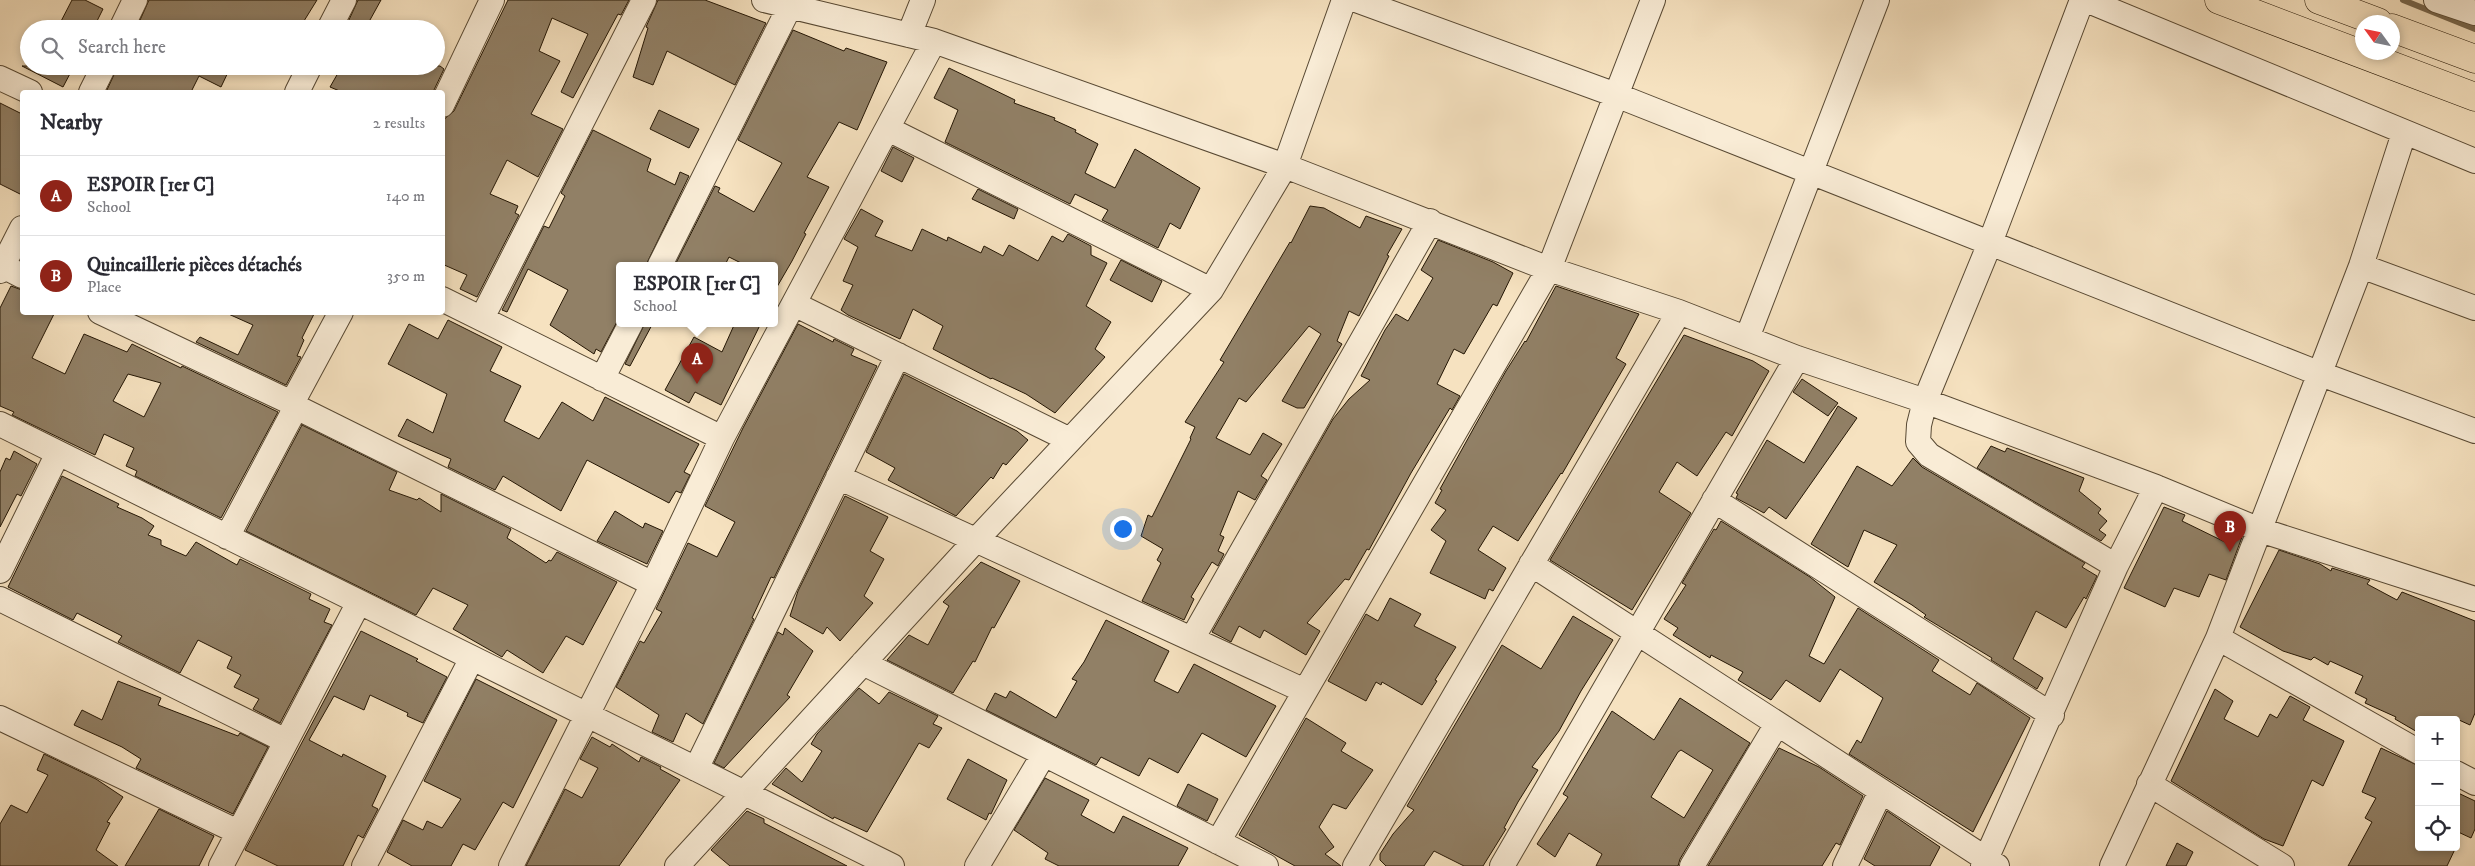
<!DOCTYPE html>
<meta charset="utf-8">
<style>
:root{--surface:#fff;--page:#f2f2f3;--text:#2b2b33;--muted:#7c7c81;--line:#e1e1e2;--accent:#8f2418}
body{margin:0;font-family:"IM FELL DW Pica",serif;background:var(--page);color:var(--text)}
.controls{position:absolute;right:15px;bottom:15px;display:grid;overflow:hidden;border-radius:5px;box-shadow:0 2px 8px #0003}
.controls button{width:45px;height:45px;display:grid;place-items:center;padding:0;border:0;border-bottom:1px solid var(--line);background:var(--surface);color:var(--text);font:25px sans-serif}
.compass{position:absolute;left:2355px;top:15px;width:45px;height:45px;border-radius:50%;background:var(--surface);box-shadow:0 2px 8px #0003;rotate:303deg}
.you{position:absolute;left:1122px;top:528px;width:18px;height:18px;margin:-12px;border:4px solid #fff;border-radius:50%;background:#1a73e8;box-shadow:0 0 0 8px #1a73e833}
.badge{display:grid;place-items:center;width:32px;height:32px;border-radius:50%;background:var(--accent);color:#fff;font-size:16px;font-weight:700}
.pin{position:absolute;translate:-50% -41px;filter:drop-shadow(0 1px 2px #0008)}
.pin::after{content:'';position:absolute;top:26px;width:18px;height:15px;background:inherit;clip-path:polygon(0 0,100% 0,50% 100%)}
.popup{position:absolute;left:616px;top:262px;width:162px;height:65px;box-sizing:border-box;display:grid;place-content:center;border-radius:5px;background:var(--surface);filter:drop-shadow(0 1px 4px #0005);font-size:16px;white-space:nowrap;color:var(--muted)}
.popup b{font-size:19px;color:var(--text)}
.popup::after{content:'';position:absolute;left:50%;top:100%;margin-left:-10px;border:10px solid transparent;border-top-color:var(--surface)}
.list{margin:0;padding:0;list-style:none}
h2{display:flex;justify-content:space-between;align-items:center;height:65px;margin:0;padding:0 20px;font-size:21px}
h2 small{font-size:16px;font-weight:400;color:var(--muted)}
.list li{display:grid;grid-template-columns:32px 1fr auto;gap:15px;align-items:center;box-sizing:border-box;height:80px;padding:0 20px;border-top:1px solid var(--line)}
.list b{display:block;font-size:19px;white-space:nowrap}
.list p{margin:0;font-size:16px;white-space:nowrap;color:var(--muted)}
.list em{font-size:16px;font-style:normal;color:var(--muted)}
.icon{flex:none;width:28px;height:28px;fill:none;stroke:currentColor;stroke-width:2;stroke-linecap:round;stroke-linejoin:round}
.map{position:relative;flex:none;width:2475px;height:866px;overflow:hidden}
.search{position:absolute;background:var(--surface);box-shadow:0 2px 8px #0003;left:20px;top:20px;width:425px;height:55px;display:flex;align-items:center;gap:12px;box-sizing:border-box;padding:0 18px;border-radius:28px;color:var(--muted);font-size:19px}
.panel{position:absolute;background:var(--surface);box-shadow:0 2px 8px #0003;left:20px;top:90px;width:425px;height:225px;border-radius:5px}
.map>svg:first-child{display:block}
.lines{fill:none;stroke-linecap:round;stroke-linejoin:round}
.stream{stroke:#77674e;stroke-width:6}
.building{fill:#918066;stroke:#241604;fill-rule:evenodd}
.minor-casing{stroke:#584933;stroke-width:26}
.trunk-casing{stroke:#241604;stroke-width:29}
.minor{stroke:#f9ecd6;stroke-width:24}
.trunk{stroke:#f6e2c0;stroke-width:28}
</style>
<div class="map">
<svg width="2475" height="866" viewBox="0 0 2475 866">
<rect width="100%" height="100%" fill="#f6e2c0"/>
<filter id="stains"><feTurbulence type="fractalNoise" baseFrequency=".004" numOctaves="4"/><feColorMatrix values="0 0 0 0 .2 0 0 0 0 .09 0 0 0 0 .02 0 0 0 .5 -.17"/></filter>
<radialGradient id="worn" r=".72"><stop offset=".6" stop-color="#630" stop-opacity="0"/><stop offset="1" stop-color="#630" stop-opacity=".3"/></radialGradient>
<g class="lines">
<path class="stream" d="M2403 0 2475 29"/>
</g>
<path class="building" d="M72 0H85L103 9 93 29H57Z
M149 0H317L299 29H136Z
M358 0H381L365 29H360L348 22Z
M508 0H629L621 15 618 14 573 98 561 92 588 34 552 18 539 51 560 61 531 114 563 129 538 177 507 160 490 194 518 206 515 213 519 215 477 297 460 289 467 275 442 264V121L454 111Z
M658 0H705L766 23 735 85 667 51 653 85 633 77 648 28 646 27Z
M793 30 844 51 846 48 887 62 857 130 839 122 807 177 829 187 804 233 806 234 792 261 774 292V265H745L729 257 725 265H675L715 186 720 188 718 192 754 212 782 163 738 140Z
M22 66H74L63 87Z
M118 66H231L221 87 199 76 191 92H106Z
M342 66H440L444 69 433 92H342L330 87Z
M949 68 1015 100 1014 103 1055 118 1054 120 1076 130 1075 132 1098 144 1085 173 1115 188 1135 149 1200 188 1180 229 1170 223 1158 248 1102 220 1108 210 1075 194 1070 204 945 142 958 110 934 98Z
M0 103 22 114V195L0 184Z
M659 110 699 129 689 148 650 129Z
M593 130 651 159 647 171 675 185 680 172 689 176 646 265H620V316L601 352 596 349 594 354 550 325 568 290 528 269 507 312 502 310 544 226 549 228 565 196 561 193Z
M893 147 914 158 902 182 881 171Z
M978 189 1018 209 1014 219 972 199Z
M1310 206 1324 208 1360 228 1366 216 1402 229 1387 255 1389 256 1359 316 1349 311 1337 341 1342 344 1304 408H1297L1282 401 1321 334 1309 326 1246 402 1239 398 1216 438 1250 455 1263 433 1282 444 1261 476 1267 480 1255 500 1238 491 1220 535 1224 537 1218 551 1224 554 1218 566 1212 562 1191 597 1194 599 1184 620 1142 601 1161 563 1157 560 1163 549 1141 536 1148 515 1152 517 1191 439 1190 438 1195 427 1185 422 1224 362 1220 360 1290 242 1291 243Z
M861 209 883 221 875 236 912 251 922 229 947 241 948 237 981 253 984 246 1003 256 1009 245 1038 261 1052 236 1063 242 1068 234 1091 246V255L1107 263 1086 306 1111 322 1095 349 1105 357 1055 413 1026 394 992 378 991 379 933 349 943 326 913 309 900 339 848 315 841 310 853 285 843 281 858 247 844 239Z
M1438 240 1493 262 1513 273 1497 306 1493 304 1464 354 1454 349 1437 384 1460 396 1452 410 1450 408 1411 473 1369 550 1367 549 1349 580 1345 579 1307 623 1320 631 1306 655 1264 630 1260 638 1239 626 1231 642 1212 632 1333 419 1349 399 1370 380 1361 376 1385 330 1396 314 1408 321 1433 278 1421 270Z
M1121 260 1162 281 1152 302 1110 280Z
M11 286 22 290V312H55L32 358 65 374 84 334 127 352 132 344 181 368 182 366 278 412 221 518 135 476 137 471 126 466 134 448 104 434 95 455 12 415 14 412 0 406V308ZM128 374 161 383 144 417 113 401Z
M1556 286 1639 314 1616 358 1626 364 1562 474 1561 473 1518 541 1493 526 1478 550 1506 568 1493 591 1489 589 1485 599 1430 573 1446 541 1431 530 1446 510 1435 503 1442 490 1440 489 1476 424 1506 371 1525 341 1526 342Z
M224 312H315L302 338 304 340 297 356 301 357 286 385 196 342 200 337 238 355 253 325Z
M448 320 502 347 490 371 521 386 504 421 539 439 562 402 593 421 605 397 699 444 684 472 690 475 681 493 676 491 669 503 587 460 561 511 503 476 495 490 448 467 451 459 398 436 407 419 433 433 447 394 388 364 409 324 438 339Z
M645 323H653L630 366 625 364Z
M735 323H761L721 405 695 392 689 403 665 390 694 337 722 352Z
M798 324 833 342 834 339 854 349 851 355 877 366 774 578 771 577 752 618 754 619 703 724 686 713 673 742 652 732 659 715 616 687 640 641 644 643 662 612 656 609 688 543 717 557 735 522 705 506 743 428Z
M1684 335 1753 361 1769 371 1732 436 1726 432 1697 476 1677 462 1659 492 1691 513 1632 610 1550 560Z
M904 374 1017 431 1028 440 1006 465 1003 463 993 479 991 477 956 516 888 480 895 468 866 452Z
M1802 379 1838 403 1828 416 1793 392Z
M1838 406 1857 418 1786 519 1769 507 1764 513 1736 498 1738 494 1736 493 1767 440 1804 463Z
M302 425 397 472 389 490 417 500 419 498 441 512V494L511 529 507 538 546 563 549 560 551 561 557 552 617 582 583 645 566 636 543 673 507 650 502 657 453 629 468 605 433 588 416 615 246 531Z
M1991 446 2005 452 2007 448 2084 478 2079 491 2101 509 2098 513 2107 521 2099 530 2106 535 2101 541 1977 468Z
M14 451 37 464 21 496 17 494 0 527V472L6 458 10 460Z
M1913 458 1922 467 2085 563 2082 567 2097 576 2086 599 2084 597 2066 628 2036 611 2013 659 2043 678 2037 689 1991 660 1992 658 1924 617 1926 615 1912 605 1874 582 1897 545 1864 530 1848 567 1811 544 1857 466 1892 486Z
M62 476 119 504 117 507 142 518 154 526 148 535 161 540V545L186 556 196 542 237 565 240 559 311 594 309 599 330 609 324 622 332 625 280 723 253 709 259 699 234 687 241 675 227 668 232 657 198 640 180 673 118 642 122 636 77 613 73 620 8 587Z
M845 496 888 517 870 551 884 559 864 596 873 603 840 641 827 627 823 634 790 616 798 591Z
M2164 507 2185 515 2182 521 2225 542 2229 532 2242 537 2226 580 2209 574 2199 597 2174 588 2165 607 2124 588Z
M615 511 643 528 645 523 663 531 647 564 597 541Z
M1721 521 1810 577 1835 597 1809 656 1824 664 1858 608 1939 660 1932 671 1970 695 1977 683 2030 718 1973 832 1849 754 1857 740 1861 743 1883 698 1840 669 1820 702 1786 680 1771 700 1738 680 1743 672 1711 655 1710 658 1673 635 1678 628 1664 619 1686 585 1682 583 1714 529 1716 530Z
M2279 550 2320 564 2331 571 2332 568 2370 580 2367 584 2397 600 2402 592 2475 621V713L2470 725 2459 720H2419V733L2395 719 2396 717 2365 703 2367 699 2355 693 2363 676 2330 661 2328 665 2314 657 2311 660 2283 651 2240 627Z
M981 562 1020 581 994 628 992 627 975 662 973 661 953 693 887 660 909 635 928 645 949 606 943 602Z
M1390 598 1421 614 1414 626 1456 647 1435 680 1437 681 1422 705 1382 682 1381 685 1376 682 1366 701 1328 681 1366 614 1378 621Z
M1573 616 1613 640 1581 691 1559 731 1532 767 1538 770 1518 802 1504 828 1506 829 1483 866H1464L1434 851 1424 866H1386L1380 860V854L1393 834 1414 810 1407 806 1502 645 1541 669Z
M1106 620 1169 651 1154 681 1178 693 1194 664 1276 706 1246 757 1202 733 1178 773 1149 758 1139 776 1101 757 1096 765 986 710 995 693 1006 698 1010 691 1056 718 1077 681 1072 679 1084 662Z
M785 628 813 651 787 695 790 697 724 768 714 763 778 632 783 635Z
M361 631 418 659 416 661 447 677 423 723 407 716 408 713 370 695 364 710 334 696 309 740 342 757 343 754 386 776 372 806 378 809 363 838 358 835 343 866H278L245 850Z
M476 679 557 720 513 808 503 802 475 850 463 844 451 866H412L387 852 403 820 423 830 427 821 442 828 461 799 424 781Z
M118 681 161 698 158 705 238 736 240 733 268 747 233 814 136 768 141 759 122 747 74 725 82 710 102 720Z
M859 688 879 704 889 692 938 716 933 724 942 728 929 748 919 743 867 832 834 817 833 819 772 784 786 768 802 782 822 751 811 744 817 734Z
M2215 689 2233 701 2224 719 2258 737 2270 714 2277 718 2290 696 2310 707 2303 720 2344 741 2323 786 2312 780 2283 846 2264 839 2171 781Z
M1680 698 1750 743 1680 859 1678 866H1596L1602 854 1569 833 1555 857 1537 844 1568 797 1563 794 1612 711 1654 740ZM1681 750 1713 770 1684 818 1651 797 1678 752Z
M1306 718 1346 743 1341 751 1373 770 1346 809 1333 804 1319 827 1334 847 1325 854 1341 866H1295L1239 835Z
M592 737 610 747 612 744 639 762 641 757 661 767 660 769 680 780 619 866H526L565 789 582 798 598 768 580 759Z
M1779 748 1819 767 1863 796 1840 845 1836 843 1822 866H1708Z
M2381 748 2419 766V847H2456L2447 866H2348L2372 822 2365 818 2376 798 2362 792Z
M44 754 96 779 123 797 107 822 110 823 96 850 118 866H0V824L11 805 27 813 48 775 37 770Z
M968 759 1007 780 991 814 989 813 986 820 947 799Z
M1045 778 1089 800 1081 815 1114 833 1123 816 1188 848 1178 866H1059L1045 859 1048 853 1014 830Z
M1188 784 1218 799 1207 821 1177 806Z
M2456 792 2475 801V829L2471 838 2456 831Z
M159 809 214 836 199 866H125Z
M747 811 764 819V823L847 866H730L711 850Z
M1887 811 1940 847 1930 866H1875L1864 859Z
M2177 843 2193 852 2186 866H2166Z"/>
<g class="lines">
<defs>
<path id="minor" d="M764 0 934 41 1285 166 1549 269 1679 312 1797 358 1925 401 2156 487 2260 530 2475 599
M1356 0 1616 95 2318 373 2475 431
M2082 0 1990 243 1925 401 1919 425 1918 442 1929 455 2116 566
M2086 0 2475 161
M2436 0 2475 13
M121 29 135 0
M329 29 344 0
M909 35 923 0
M0 78 30 92
M91 92 104 66
M297 92 310 66
M442 105 492 0
M888 129 1211 290
M660 265 790 6
M3 266 22 276
M2361 266 2475 308
M0 271 22 228
M442 299 722 438
M794 304 1070 440
M100 312 292 403
M482 318 644 0
M1747 338 1877 0
M602 379 631 323
M296 407 653 584
M0 424 892 866
M838 477 1305 691
M1714 500 2052 715
M227 537 296 407 292 403 341 312
M1531 564 1997 866
M0 571 58 453
M0 599 286 741
M2218 638 2419 752
M1192 639 1430 221
M863 663 1266 866
M0 718 238 832
M696 769 898 355
M2456 773 2475 783
M2149 784 2282 866
M1218 842 1549 269 1653 0
M221 866 359 602
M364 866 472 658
M511 866 653 584 722 438 934 41
M677 866 976 540 1211 290 1285 166 1344 0
M977 866 1044 754
M1355 866 1679 312
M1502 866 1797 358
M1692 866 1777 724
M1845 866 1881 791
M1983 866 2116 566 2156 487
M2112 866 2218 638 2361 266 2404 133"/>
<path id="trunk" d="M2219 0 2475 97
M2319 0 2378 22
M2392 28 2475 59"/>
</defs>
<use href="#minor" class="minor-casing"/>
<use href="#trunk" class="trunk-casing"/>
<use href="#minor" class="minor"/>
<use href="#trunk" class="trunk"/>
</g>
<rect width="100%" height="100%" filter="url(#stains)"/>
<rect width="100%" height="100%" fill="url(#worn)"/>
</svg>
<div class="controls">
<button>+</button>
<button>−</button>
<button><svg class="icon" aria-label="locate" viewBox="0 0 24 24"><circle cx="12" cy="12" r="6"/><path d="M12 2v4M12 18v4M2 12h4M18 12h4"/></svg></button>
</div>
<svg class="compass" viewBox="-18 -18 36 36"><path d="M0-13l5 13h-10z" fill="#e53935"/><path d="M0 13l5-13h-10z" fill="#7c7c81"/></svg>
<div class="you"></div>
<div class="pin badge" style="left:697px;top:384px">A</div>
<div class="popup"><b>ESPOIR [1er C]</b>School</div>
<div class="pin badge" style="left:2230px;top:552px">B</div>
<div class="search"><svg class="icon" aria-label="search" viewBox="0 0 24 24"><circle cx="10" cy="10" r="6"/><path d="M15 15l6 6"/></svg>Search here</div>
<section class="panel">
<h2>Nearby<small>2 results</small></h2>
<ul class="list">
<li><span class="badge">A</span><div><b>ESPOIR [1er C]</b><p>School</p></div><em>140 m</em></li>
<li><span class="badge">B</span><div><b>Quincaillerie pièces détachés</b><p>Place</p></div><em>350 m</em></li>
</ul>
</section>
</div>
